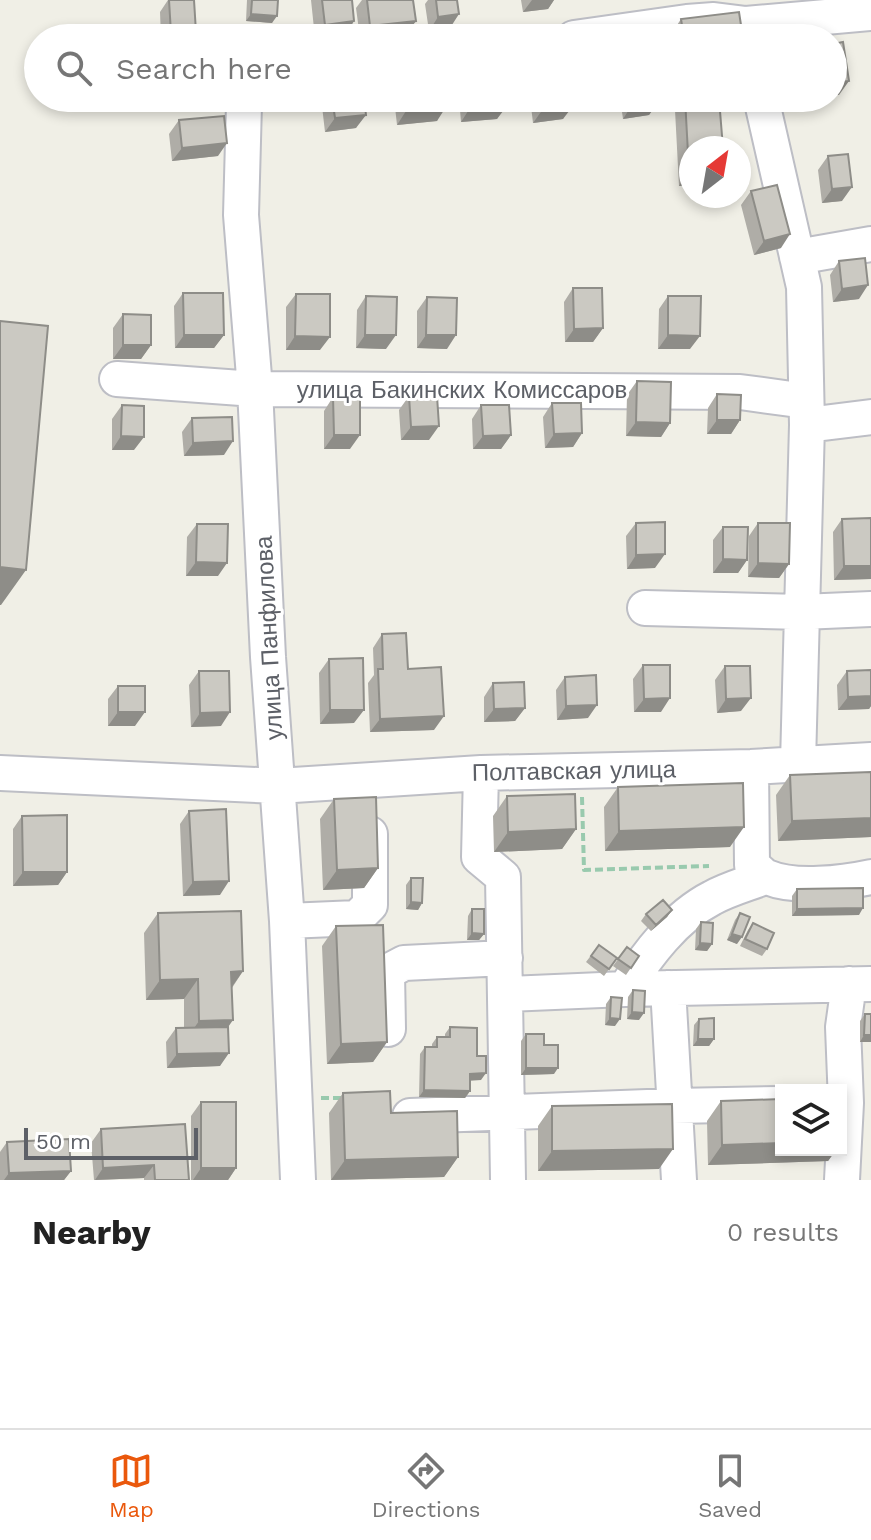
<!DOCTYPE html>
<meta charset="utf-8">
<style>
:root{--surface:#fff;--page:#f6f6f6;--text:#222;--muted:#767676;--line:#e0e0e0;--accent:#ea580c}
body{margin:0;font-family:"Work Sans",sans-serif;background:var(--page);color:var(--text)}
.controls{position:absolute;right:24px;bottom:24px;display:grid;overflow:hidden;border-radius:0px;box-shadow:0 4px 12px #0003}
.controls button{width:72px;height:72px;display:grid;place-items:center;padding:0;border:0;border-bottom:2px solid var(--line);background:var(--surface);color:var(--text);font:40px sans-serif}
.compass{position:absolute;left:679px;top:136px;width:72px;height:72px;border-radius:50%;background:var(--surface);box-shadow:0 4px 12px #0003;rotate:31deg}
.scale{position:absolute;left:24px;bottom:20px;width:174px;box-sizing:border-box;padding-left:8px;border:4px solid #5d6067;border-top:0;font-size:22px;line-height:28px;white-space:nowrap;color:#5d6067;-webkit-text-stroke:6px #fff;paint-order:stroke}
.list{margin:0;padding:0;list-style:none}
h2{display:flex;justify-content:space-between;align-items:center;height:104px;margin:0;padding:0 32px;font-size:34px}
h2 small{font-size:26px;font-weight:400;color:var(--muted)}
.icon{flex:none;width:44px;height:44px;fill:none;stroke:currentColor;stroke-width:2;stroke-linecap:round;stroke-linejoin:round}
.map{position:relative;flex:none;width:871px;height:1180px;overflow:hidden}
.search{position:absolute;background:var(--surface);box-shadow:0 4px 12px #0003;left:24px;right:24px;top:24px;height:88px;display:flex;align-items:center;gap:20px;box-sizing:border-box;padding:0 28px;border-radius:44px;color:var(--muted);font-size:30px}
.sheet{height:248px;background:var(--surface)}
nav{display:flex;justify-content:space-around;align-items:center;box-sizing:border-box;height:112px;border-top:2px solid var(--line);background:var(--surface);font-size:22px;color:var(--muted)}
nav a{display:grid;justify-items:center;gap:4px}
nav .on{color:var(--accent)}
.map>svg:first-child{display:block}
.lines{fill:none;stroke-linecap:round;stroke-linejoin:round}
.minor-casing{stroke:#bdbec5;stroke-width:38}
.path{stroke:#99caae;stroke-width:4;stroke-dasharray:8 4;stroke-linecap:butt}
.minor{stroke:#fff;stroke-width:34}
.wall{fill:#afada7}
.shaded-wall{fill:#8e8d88}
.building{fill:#cbc9c2;stroke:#8e8d88;stroke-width:2}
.labels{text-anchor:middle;stroke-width:6;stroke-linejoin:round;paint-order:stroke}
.street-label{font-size:24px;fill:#5d6067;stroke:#fff}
</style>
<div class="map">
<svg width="871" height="1180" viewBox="0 0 871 1180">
<rect width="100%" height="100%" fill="#f0efe6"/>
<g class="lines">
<defs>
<path id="minor" d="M574 38 687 22 714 20 746 24 871 13
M249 98 244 104 241 215 255 389 268 657 287 921 298 1180
M761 98 804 287 807 425 798 763
M797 257 871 244
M117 379 255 389 740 392 806 401
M807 425 871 417
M645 608 802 612 871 609
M751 767 752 865C757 869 762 875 767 877 794 889 843 883 871 877
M0 773 278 786 481 773 751 767 871 760
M481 773 479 857 503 877 508 1180
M287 921 357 918 370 905V834
M668 988 679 1180
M625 989C647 955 675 917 712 898 728 889 747 884 765 877
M506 994 625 989 871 984
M388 1029 387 972 404 963 505 958
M410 1116 674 1106 781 1104
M842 1180 846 1103 843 1027 849 984"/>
</defs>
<use href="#minor" class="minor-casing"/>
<path class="path" d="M582 797 584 870 709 866
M321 1098H344"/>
<use href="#minor" class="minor"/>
</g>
<path class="wall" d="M168 0H194L192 38H161L160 12Z
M247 0H278L272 23 246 21Z
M311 0H352L354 21 345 35 315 38Z
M362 0H413L416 21 406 34 374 38H360L356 8Z
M428 0H457L450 28 429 31 425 4Z
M521 0H554L548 9 523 12Z
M681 19 743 38H673L672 33Z
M327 98H364L356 128 325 132 322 106Z
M394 98H445L437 121 397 125Z
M459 98H506L497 119 461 122Z
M530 98H572L563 119 533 123Z
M620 98H658L649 115 623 119Z
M683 98H713L691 185 679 186 675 110Z
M179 120 218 156 172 161 169 134Z
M828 156 842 201 822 203 818 170Z
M751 191 781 248 754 255 741 205Z
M839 261 859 299 833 302 830 275Z
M573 288 603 328 593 342H565L564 302Z
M183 293 224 335 214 348H175L174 306Z
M296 294 320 350H286V307Z
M366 296 386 349 356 348 357 310Z
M668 296 690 349H658L659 309Z
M427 297 447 349 417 348V311Z
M123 314 151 345 141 359H113V328Z
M637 381 670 423 661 437 626 436 627 395Z
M717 394 740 420 731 434H707L708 408Z
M409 396 429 440H401L399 410Z
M333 397 350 449H324V411Z
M552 403 582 433 573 447 545 448 543 417Z
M122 405 134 450H112V419Z
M481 405 511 435 501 449H473L472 419Z
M192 418 224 455 184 456 182 432Z
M871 518V579L834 580 833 532 842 519Z
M636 523 655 568 627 569 626 536Z
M758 523 789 564 779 578 748 577 749 536Z
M197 524 218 576H186L187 537Z
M723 527 747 560 738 573H713V540Z
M382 634 408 669 434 730 370 732 368 683 374 675 373 648Z
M329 659 354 723 320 724 319 673Z
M643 665 661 712H634L633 679Z
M725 666 741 711 717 713 715 680Z
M871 670V706L869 709 838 710 837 685 847 671Z
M199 671 221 726 191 727 189 685Z
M565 677 588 718 557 720 556 690Z
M493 683 525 708 515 721 484 722V697Z
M118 686 135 726H108V699Z
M871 772V837L778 841 776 795 790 775Z
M618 787 730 847 605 851 604 807Z
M507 796 576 829 562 849 494 852 493 816Z
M334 799 378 868 364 888 323 890 320 819Z
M189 811 220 895 183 896 180 824Z
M22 816 67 872 58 885 13 886V829Z
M411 878 422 903 418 910 406 909V885Z
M797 889 859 915 792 916V896Z
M472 909 484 934 479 940H467L468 916Z
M672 910 667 917 651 931 641 921 646 914Z
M158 913 243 971 232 988 228 1027 220 1066 167 1068 166 1042 176 1028H184V999L146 1000 144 933Z
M740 913 737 944 727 940 735 920Z
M701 922 712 944 707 951 695 950 696 929Z
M753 923 767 949 762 956 740 946 748 930Z
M336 926 387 1042 373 1062 327 1064 322 946Z
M599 945 617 958 604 976 586 962Z
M627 947 639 956 626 975 613 966Z
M633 990 639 1020 627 1019 628 997Z
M611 997 615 1026 605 1025 606 1004Z
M865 1014 871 1042H860V1021Z
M699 1019 714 1039 709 1046H693L694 1025Z
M450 1027 477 1056 481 1080H470V1091L465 1098 419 1097 420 1054 425 1047H432V1044L437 1037H445V1034Z
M526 1034 554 1074 521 1075V1041Z
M343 1093 391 1113 458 1157 444 1177 331 1180 329 1113Z
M721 1101 781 1150H836L828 1161 708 1165 707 1121Z
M201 1102 236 1168 228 1180H191V1116Z
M552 1106 659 1169 538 1171V1126Z
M101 1129 189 1180H144V1178L94 1180 91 1143Z
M7 1142 71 1171 64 1180H0V1152Z"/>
<path class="shaded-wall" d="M532 0H554L548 9 523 12Z
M251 14 277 16 272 23 246 21Z
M459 14 450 28 429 31 438 17Z
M354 21 345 35 316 38 325 25Z
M416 21 406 34 374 38H361L370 26Z
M196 32 192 38H168L171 33Z
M849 81 839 95H833V83Z
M659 102 649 115 623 119 632 105Z
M507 106 497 119 461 122 470 108Z
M573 106 563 119 533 123 543 109Z
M446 107 437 121 397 125 406 111Z
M366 115 356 128 325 132 335 118Z
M227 143 218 156 172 161 182 148Z
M689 172H691V185L679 186Z
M852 187 842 201 822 203 832 189Z
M790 234 781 248 754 255 764 241Z
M868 285 859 299 833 302 842 289Z
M603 328 593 342H565L574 329Z
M184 335H224L214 348H175Z
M365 335H396L386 349 356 348Z
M426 335H456L447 349 417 348Z
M668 335 700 336 690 349H658Z
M295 336 330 337 320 350H286Z
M123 345H151L141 359H113Z
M717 420H740L731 434H707Z
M636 422 670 423 661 437 626 436Z
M439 426 429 440H401L411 427Z
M582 433 573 447 545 448 554 434Z
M334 435H360L350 449H324Z
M511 435 501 449H473L483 436Z
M121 436 144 437 134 450H112Z
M233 441 224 455 184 456 193 443Z
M665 554 655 568 627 569 636 555Z
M723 559 747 560 738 573H713Z
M196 562 227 563 218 576H186Z
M758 563 789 564 779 578 748 577Z
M844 566H871V579L834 580Z
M0 567 26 570 1 605H0Z
M871 696V706L869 709 838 710 848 697Z
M670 698 661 712H634L644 699Z
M751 698 741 711 717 713 726 699Z
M597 705 588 718 557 720 566 706Z
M525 708 515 721 484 722 494 709Z
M330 710H364L354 723 320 724Z
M118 712H145L135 726H108Z
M230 712 221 726 191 727 200 713Z
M444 716 434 730 370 732 380 719Z
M871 818V837L778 841 792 821Z
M744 827 730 847 605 851 619 831Z
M576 829 562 849 494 852 508 832Z
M378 868 364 888 323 890 337 870Z
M23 872H67L58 885 13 886Z
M229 881 220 895 183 896 193 882Z
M411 902 422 903 418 910 406 909Z
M863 908 859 915 792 916 797 909Z
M672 910 667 917 651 931 656 925Z
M472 933 484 934 479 940H467Z
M732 934 742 937 737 944 727 940Z
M700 943 712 944 707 951 695 950Z
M243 971 229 991 231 972Z
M198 979 184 999 146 1000 160 980Z
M632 1012 644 1013 639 1020 627 1019Z
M610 1018 620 1019 615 1026 605 1025Z
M233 1020 219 1040 185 1041 199 1021Z
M864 1035H871V1042H860Z
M698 1039H714L709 1046H693Z
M387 1042 373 1062 327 1064 341 1044Z
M229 1053 220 1066 167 1068 177 1054Z
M526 1068H558L554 1074 521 1075Z
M486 1073 481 1080 466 1081 470 1074Z
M424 1090 470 1091 465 1098 419 1097Z
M781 1143V1150H836L828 1161 708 1165 722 1145Z
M673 1149 659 1169 538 1171 552 1151Z
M458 1157 444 1177 331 1180 345 1160Z
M154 1165 144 1178 95 1180 103 1168Z
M201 1168H236L228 1180H193Z
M71 1171 64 1180H4L9 1173Z"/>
<path class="building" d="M169 0H194L196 32 171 33Z
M252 0H278L277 16 251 14Z
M322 0H352L354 21 325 25Z
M367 0H413L416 21 370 26Z
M436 0H457L459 14 438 17Z
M739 12 743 38H684L681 19Z
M843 42 849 81 833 83V44Z
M332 98H364L366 115 335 118Z
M405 98H445L446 107 406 111Z
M470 98H506L507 106 470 108Z
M541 98H572L573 106 543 109Z
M631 98H658L659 102 632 105Z
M685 98H713L720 111 723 148H691V172H689Z
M224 116 227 143 182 148 179 120Z
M848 154 852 187 832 189 828 156Z
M777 185 790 234 764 241 751 191Z
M865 258 868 285 842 289 839 261Z
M573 288H602L603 328 574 329Z
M183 293H223L224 335H184Z
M296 294H330V337L295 336Z
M366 296 397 297 396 335H365Z
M668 296H701L700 336 668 335Z
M427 297 457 298 456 335H426Z
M123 314 151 315V345H123Z
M0 321 48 326 26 570 0 567Z
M637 381 671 382 670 423 636 422Z
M717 394 741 395 740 420H717Z
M409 396H437L439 426 411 427Z
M333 397H360V435H334Z
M552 403H581L582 433 554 434Z
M122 405 144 406V437L121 436Z
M481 405H509L511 435 483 436Z
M232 417 233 441 193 443 192 418Z
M871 518V566H844L842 519Z
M665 522V554L636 555V523Z
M758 523H790L789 564 758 563Z
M197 524H228L227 563 196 562Z
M723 527H748L747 560 723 559Z
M406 633 408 669 441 667 444 716 380 719 378 669H383L382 634Z
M363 658 364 710H330L329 659Z
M643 665H670V698L644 699Z
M725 666H750L751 698 726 699Z
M871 670V696L848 697 847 671Z
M199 671H229L230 712 200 713Z
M596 675 597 705 566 706 565 677Z
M524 682 525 708 494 709 493 683Z
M118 686H145V712H118Z
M871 772V818L792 821 790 775Z
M743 783 744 827 619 831 618 787Z
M575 794 576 829 508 832 507 796Z
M376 797 378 868 337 870 334 799Z
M226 809 229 881 193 882 189 811Z
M67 815V872H23L22 816Z
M411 878H423L422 903 411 902Z
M863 888V908L797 909V889Z
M663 900 672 910 656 925 646 914Z
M472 909H484V934L472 933Z
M241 911 243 971 231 972 233 1020 199 1021 198 979 160 980 158 913Z
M740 913 750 917 742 937 732 934Z
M701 922 713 923 712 944 700 943Z
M753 923 774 933 767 949 745 939Z
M383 925 387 1042 341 1044 336 926Z
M599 945 617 958 609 969 591 956Z
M627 947 639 956 631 968 618 959Z
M633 990 645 991 644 1013 632 1012Z
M611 997 622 998 620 1019 610 1018Z
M865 1014H871V1035H864Z
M714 1018V1039H698L699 1019Z
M228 1027 229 1053 177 1054 176 1028Z
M450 1027 477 1028V1056H486V1073L470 1074V1091L424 1090 425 1047H437V1037H450Z
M526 1034H544V1045H558V1068H526Z
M390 1091 391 1113 457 1111 458 1157 345 1160 343 1093Z
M781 1099V1143L722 1145 721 1101Z
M201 1102H236V1168H201Z
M672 1104 673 1149 552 1151V1106Z
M185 1124 189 1180H155L154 1165 103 1168 101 1129Z
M69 1139 71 1171 9 1173 7 1142Z"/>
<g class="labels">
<g class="street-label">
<text x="462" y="398">улица Бакинских Комиссаров</text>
<text transform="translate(269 638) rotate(-93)" y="8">улица Панфилова</text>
<text transform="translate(574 771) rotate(-1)" y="8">Полтавская улица</text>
</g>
</g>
</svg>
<div class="controls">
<button><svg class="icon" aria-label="layers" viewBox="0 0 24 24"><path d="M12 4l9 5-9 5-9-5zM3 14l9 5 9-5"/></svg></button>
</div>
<svg class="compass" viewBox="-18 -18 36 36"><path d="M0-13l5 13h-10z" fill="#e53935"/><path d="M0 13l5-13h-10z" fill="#767676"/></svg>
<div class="scale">50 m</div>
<div class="search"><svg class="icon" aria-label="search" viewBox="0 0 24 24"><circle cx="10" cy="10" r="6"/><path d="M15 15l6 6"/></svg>Search here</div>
</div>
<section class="sheet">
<h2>Nearby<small>0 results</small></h2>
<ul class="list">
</ul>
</section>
<nav>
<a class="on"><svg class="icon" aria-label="map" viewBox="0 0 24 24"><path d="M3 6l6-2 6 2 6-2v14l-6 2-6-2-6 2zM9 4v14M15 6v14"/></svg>Map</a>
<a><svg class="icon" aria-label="directions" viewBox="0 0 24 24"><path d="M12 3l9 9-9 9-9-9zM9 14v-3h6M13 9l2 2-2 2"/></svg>Directions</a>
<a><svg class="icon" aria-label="saved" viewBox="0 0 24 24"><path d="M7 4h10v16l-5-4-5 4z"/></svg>Saved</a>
</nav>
